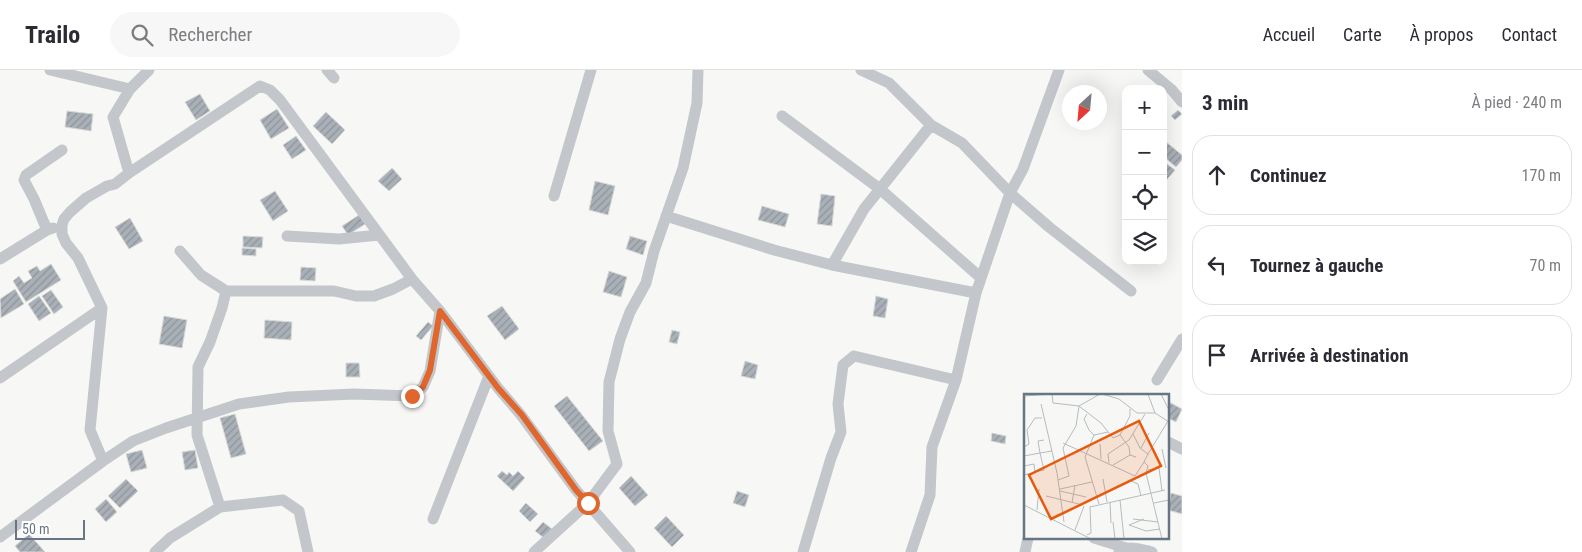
<!DOCTYPE html>
<html lang="fr">
<meta charset="utf-8">
<style>
:root{--surface:#fff;--page:#f7f7f7;--text:#2b2b33;--muted:#7c7c81;--line:#e1e1e2}
body{margin:0;font-family:"Roboto Condensed",sans-serif;background:var(--page);color:var(--text)}
.controls{position:absolute;right:15px;top:15px;display:grid;overflow:hidden;border-radius:10px;box-shadow:0 5px 20px #0002}
.controls button{width:45px;height:45px;display:grid;place-items:center;padding:0;border:0;border-bottom:1px solid var(--line);background:var(--surface);color:var(--text);font:25px sans-serif}
.compass{position:absolute;left:1062px;top:15px;width:45px;height:45px;border-radius:50%;background:var(--surface);box-shadow:0 5px 20px #0002;rotate:206deg}
.scale{position:absolute;left:15px;bottom:12px;width:70px;box-sizing:border-box;padding-left:5px;border:2px solid #677585;border-top:0;font-size:14px;line-height:18px;white-space:nowrap;color:#677585;-webkit-text-stroke:4px #fff;paint-order:stroke}
.stop{position:absolute;width:15px;height:15px;margin:-11px;border:4px solid #df662d;border-radius:50%;background:#fff}
.stop.end{background:#df662d;border-color:#fff;box-shadow:0 1px 5px #0008}
.list{margin:0;padding:0;list-style:none}
h2{display:flex;justify-content:space-between;align-items:center;height:65px;margin:0;padding:0 20px;font-size:21px}
h2 small{font-size:16px;font-weight:400;color:var(--muted)}
.list li{display:grid;grid-template-columns:32px 1fr auto;gap:15px;align-items:center;box-sizing:border-box;height:80px;margin:0 10px 10px;padding:0 10px;border:1px solid var(--line);border-radius:20px}
.list b{display:block;font-size:19px;white-space:nowrap}
.list em{font-size:16px;font-style:normal;color:var(--muted)}
.icon{flex:none;width:28px;height:28px;fill:none;stroke:currentColor;stroke-width:2;stroke-linecap:round;stroke-linejoin:round}
.map{position:relative;flex:none;width:1182px;height:482px;overflow:hidden}
header{display:flex;align-items:center;gap:30px;box-sizing:border-box;height:70px;padding:0 25px;background:var(--surface);border-bottom:1px solid var(--line)}
header strong{font-size:24px}
nav{display:flex;gap:28px;margin-inline-start:auto;font-size:18px}
.search{width:350px;height:45px;background:var(--page);display:flex;align-items:center;gap:12px;box-sizing:border-box;padding:0 18px;border-radius:28px;color:var(--muted);font-size:19px}
main{display:flex}
aside{flex:1;background:var(--surface)}
.map>svg:first-child{display:block}
.building{fill:url(#building-hatch);stroke:#d9d9d7}
.lines{fill:none;stroke-linecap:round;stroke-linejoin:round}
.minor{stroke:#c3c6ca;stroke-width:11}
.route{stroke:#df662d;stroke-width:6}
.inset-road{fill:none;stroke:#b4bcc1;stroke-width:1}
.view{fill:#e8590c;fill-opacity:0.15;stroke:#e8590c;stroke-width:2.5}
.inset-edge{fill:none;stroke:#677585;stroke-width:2.5}
</style>
<header>
<strong>Trailo</strong>
<div class="search"><svg class="icon" aria-label="search" viewBox="0 0 24 24"><circle cx="10" cy="10" r="6"/><path d="M15 15l6 6"/></svg>Rechercher</div>
<nav><a>Accueil</a><a>Carte</a><a>À propos</a><a>Contact</a></nav>
</header>
<main>
<div class="map">
<svg width="1182" height="482" viewBox="0 0 1182 482">
<defs>
<pattern id="building-hatch" width="6" height="6" patternUnits="userSpaceOnUse" patternTransform="scale(1.25)"><rect width="6" height="6" fill="#a9b0b7"/><path d="M-1 1l2-2M0 6l6-6M5 7l2-2" fill="none" stroke="#8d949a"/></pattern>
</defs>
<rect width="100%" height="100%" fill="#f7f8f5"/>
<path class="building" d="M200 24 210 41 196 50 185 32Z
M277 39 289 58 271 69 260 50Z
M1178 40 1182 44 1175 50 1171 46Z
M67 41 93 44 91 61 65 57Z
M326 42 345 60 332 74 313 56Z
M296 66 306 80 292 89 283 75Z
M1165 71 1182 85V90L1176 97 1163 86V73Z
M1163 91 1175 100 1163 114Z
M392 98 402 109 389 121 378 111Z
M595 111 615 116 608 145 589 140Z
M275 121 288 141 273 151 260 130Z
M821 124 835 126 832 156 817 154Z
M762 136 789 144 785 157 758 150Z
M359 145 365 154 348 165 342 156Z
M130 148 143 171 129 179 115 157Z
M243 166 263 167 262 178 243 177Z
M630 166 647 171 643 185 626 179Z
M242 178 256 179V186L242 185Z
M51 194 61 210 26 232 13 211 19 206 24 213 32 208 28 201 37 196 40 201Z
M301 197 316 198 315 211 300 210Z
M609 201 627 207 621 227 603 222Z
M15 219 24 234 1 248 0 229Z
M51 220 63 237 54 244 42 226Z
M39 226 51 243 39 251 28 234Z
M876 226 888 229 885 248 873 246Z
M502 236 519 259 505 270 487 246Z
M164 246 187 250 182 278 159 274Z
M265 250 292 252 291 270 264 268Z
M428 252 433 256 421 270 416 266Z
M672 260 680 262 677 274 669 272Z
M745 291 758 295 755 309 741 306Z
M346 293H359L360 307H346Z
M567 326 603 371 589 381 554 336Z
M1169 332 1182 339 1176 352 1168 348Z
M235 344 246 384 231 388 220 348Z
M992 363 1006 366 1005 374 991 371Z
M142 380 147 398 131 402 126 384Z
M195 380 198 398 185 400 182 382Z
M502 401 507 405 509 402 513 406 518 401 525 408 513 421 497 406Z
M631 406 648 425 635 436 619 418Z
M126 409 138 421 120 438 108 426Z
M737 421 749 425 745 437 733 433Z
M1171 423 1182 426V444L1168 440Z
M106 429 117 442 106 452 95 439Z
M526 433 538 444 530 452 519 441Z
M666 446 684 465 672 477 654 458Z
M543 452 552 459 544 468 535 461Z
M29 464 45 482H20L15 476Z"/>
<g class="lines">
<path class="minor" d="M50 0 130 19
M327 0 334 8
M861 0 889 13 931 55 962 73 1010 123 1049 157 1131 221
M1148 0 1172 20 1182 32
M782 46 880 119 981 208
M129 103 260 16 270 20 280 30 412 209 440 241 498 318 521 345 576 420 630 482
M554 126 591 0
M666 146 774 180 832 195 976 223
M47 160 34 129 24 110 26 105 62 80
M287 166 339 169 379 165
M180 181 201 205 226 221 222 238 210 272 198 297 197 365 220 437 283 430 299 441 308 482
M0 189 47 160 53 158
M832 195 864 139 931 55
M226 221H334L356 226H374L393 219 412 209
M0 308 102 238
M1157 310 1182 269
M1168 372 1182 379
M103 391 90 360 102 238 78 188 66 173 62 164V155L64 149 70 142 86 128 107 116 115 114 129 103 113 47 130 19 149 0
M433 449 489 306
M0 467 103 391 133 371 166 358 239 334 289 327 354 324 412 326 423 317 430 301 440 241
M1094 468 1126 478
M155 482 170 468 220 437
M534 482 588 433 617 394 608 361 609 312 620 269 630 242 646 213 654 181 683 98 697 33 698 0
M803 482 831 388 841 362 838 334 843 295 854 286 956 310
M911 482 930 425 932 377 956 310 976 223 1010 123 1023 99 1059 0
M1025 482 1028 468
M1119 482C1130 475 1140 479 1152 482"/>
</g>
<g class="lines">
<path class="route" d="M412 326 423 317 430 300 440 241 498 318 522 345 576 420 588 433"/>
</g>
<g transform="translate(1024 324)">
<rect width="145" height="145" fill="#f7f8f5"/>
<path class="inset-road" d="M28 0 29 9 55 12 77 29 89 44 96 41 105 53 106 61 112 63M78 0 95 5 113 19H131L145 28M124 0 131 19M137 0 145 16M0 2 27 0M17 10 33 79 40 128M63 20 60 25 65 36 70 41 84 38M109 40 116 54 124 60 120 68 124 72 122 79 138 145M70 41 61 63 75 110M96 41 106 22V15M20 46 14 47 16 59 28 57M39 49 111 82 120 68M76 50 77 65M0 53 5 50 3 36 11 24H18M117 54 125 39M138 55 142 74M124 60 144 27M0 62 16 59 20 76 10 78M85 69 84 60 105 46 121 20M89 71 106 61M0 72 10 70 11 78 0 81M124 76 135 74 138 97M79 85 83 108M34 86 45 82 39 54 52 32 55 12 76 0M105 86 114 90 117 102M36 95 68 88M36 97 62 103M22 102 59 111M96 106 100 145M86 108 87 129M48 109 51 91M130 109 145 106M0 111 67 145M13 116 15 95M109 125 134 128M120 125 105 131 122 137 136 135M89 128 91 145M51 136 60 112M63 141 67 139 66 113 141 96"/>
<path class="view" d="M115 27 137 72 27 125 5 81Z"/>
<rect width="145" height="145" class="inset-edge"/>
</g>
</svg>
<div class="controls">
<button>+</button>
<button>−</button>
<button><svg class="icon" aria-label="locate" viewBox="0 0 24 24"><circle cx="12" cy="12" r="6"/><path d="M12 2v4M12 18v4M2 12h4M18 12h4"/></svg></button>
<button><svg class="icon" aria-label="layers" viewBox="0 0 24 24"><path d="M12 4l9 5-9 5-9-5zM3 14l9 5 9-5"/></svg></button>
</div>
<svg class="compass" viewBox="-18 -18 36 36"><path d="M0-13l5 13h-10z" fill="#e53935"/><path d="M0 13l5-13h-10z" fill="#7c7c81"/></svg>
<div class="scale">50 m</div>
<div class="stop" style="left:588px;top:433px"></div>
<div class="stop end" style="left:412px;top:326px"></div>
</div>
<aside>
<h2>3 min<small>À pied · 240 m</small></h2>
<ul class="list">
<li><svg class="icon" aria-label="ahead" viewBox="0 0 24 24"><path d="M12 20V5M6 11l6-6 6 6"/></svg><div><b>Continuez</b></div><em>170 m</em></li>
<li><svg class="icon" aria-label="left" viewBox="0 0 24 24"><path d="M17 20v-9H6M10 6l-5 5 5 5"/></svg><div><b>Tournez à gauche</b></div><em>70 m</em></li>
<li><svg class="icon" aria-label="arrive" viewBox="0 0 24 24"><path d="M6 21V4h12l-3 4 3 4H6"/></svg><div><b>Arrivée à destination</b></div></li>
</ul>
</aside>
</main>
